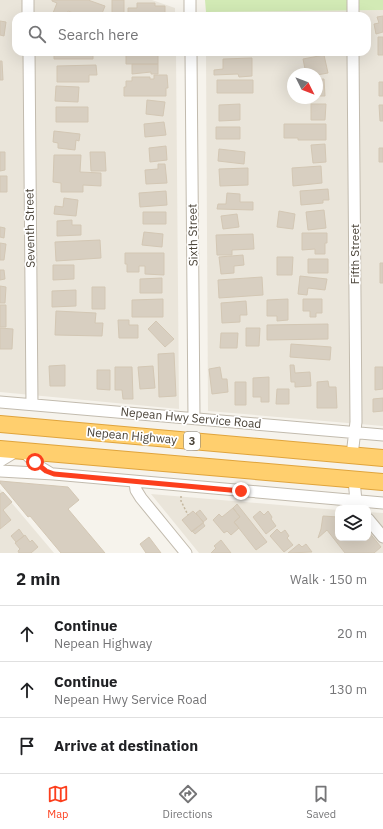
<!DOCTYPE html>
<meta charset="utf-8">
<style>
:root{--surface:#fff;--page:#f2f2f2;--text:#202124;--muted:#757577;--line:#e0e0e0;--accent:#fc3f1d}
body{margin:0;font-family:"IBM Plex Sans",sans-serif;background:var(--page);color:var(--text)}
.controls{position:absolute;right:12px;bottom:12px;display:grid;overflow:hidden;border-radius:8px;box-shadow:0 4px 16px #0002}
.controls button{width:36px;height:36px;display:grid;place-items:center;padding:0;border:0;border-bottom:1px solid var(--line);background:var(--surface);color:var(--text);font:20px sans-serif}
.compass{position:absolute;left:287px;top:68px;width:36px;height:36px;border-radius:50%;background:var(--surface);box-shadow:0 4px 16px #0002;rotate:132deg}
.stop{position:absolute;width:12px;height:12px;margin:-9px;border:3px solid #fc3f1d;border-radius:50%;background:#fff}
.stop.end{background:#fc3f1d;border-color:#fff;box-shadow:0 1px 4px #0008}
.list{margin:0;padding:0;list-style:none}
h2{display:flex;justify-content:space-between;align-items:center;height:52px;margin:0;padding:0 16px;font-size:17px}
h2 small{font-size:13px;font-weight:400;color:var(--muted)}
.list li{display:grid;grid-template-columns:26px 1fr auto;gap:12px;align-items:center;box-sizing:border-box;height:56px;padding:0 16px;border-top:1px solid var(--line)}
.list b{display:block;font-size:15px;white-space:nowrap}
.list p{margin:0;font-size:13px;white-space:nowrap;color:var(--muted)}
.list em{font-size:13px;font-style:normal;color:var(--muted)}
.icon{flex:none;width:22px;height:22px;fill:none;stroke:currentColor;stroke-width:2;stroke-linecap:round;stroke-linejoin:round}
.map{position:relative;flex:none;width:383px;height:553px;overflow:hidden}
.search{position:absolute;background:var(--surface);box-shadow:0 4px 16px #0002;left:12px;right:12px;top:12px;height:44px;display:flex;align-items:center;gap:10px;box-sizing:border-box;padding:0 14px;border-radius:12px;color:var(--muted);font-size:15px}
.sheet{height:220px;background:var(--surface)}
nav{display:flex;justify-content:space-around;align-items:center;box-sizing:border-box;height:56px;border-top:1px solid var(--line);background:var(--surface);font-size:11px;color:var(--muted)}
nav a{display:grid;justify-items:center;gap:2px}
nav .on{color:var(--accent)}
.map>svg:first-child{display:block}
.residential{fill:#eae5da;fill-rule:evenodd}
.green{fill:#d2eab5}
.building{fill:#d8cfc1;stroke:#d3c7b4}
.lines{fill:none;stroke-linecap:round;stroke-linejoin:round}
.minor-casing{stroke:#c2bbae;stroke-width:13}
.highway-casing{stroke:#e0a43c;stroke-width:18}
.path{stroke:#c4b79f;stroke-width:1.5;stroke-dasharray:2 2;stroke-linecap:butt}
.minor{stroke:#fff;stroke-width:11}
.highway{stroke:#ffcf6e;stroke-width:16}
.route{stroke:#fc3f1d;stroke-width:5}
.labels{text-anchor:middle;stroke-width:3.5;stroke-linejoin:round;paint-order:stroke}
.shield{fill:#fff;stroke:#817c74;stroke-width:1}
.shield-label{font-size:11px;font-weight:bold;fill:#4b4439}
.street-label{font-size:12px;fill:#4b4439;stroke:#fff}
</style>
<div class="map">
<svg width="383" height="553" viewBox="0 0 383 553">
<rect width="100%" height="100%" fill="#f6f3ec"/>
<path class="residential" d="M0 0H152L175 8V16H16V52H176L179 409 0 392Z
M383 10V426L208 411 206 52H367V16H206V12ZM293 74H317V98H293Z
M0 489 54 553H0Z
M151 494 338 510V538H368V512L383 513V553H199Z"/>
<path class="green" d="M205 0H383V10L206 12Z"/>
<path class="building" d="M52 0H88L105 6 101 16H81L68 11 66 16H61L53 13 57 3 52 1Z
M112 0H124V16H112Z
M137 3H155V6H165V15L128 16V8H137Z
M215 13H237V16H215Z
M383 16V32L376 34 374 24 379 23 377 17Z
M0 21 6 22 4 36 0 35Z
M378 37H383V55H378Z
M54 52H93V59H54Z
M126 54H142V55L158 54V64H126Z
M324 55 328 73 317 75V74H306L303 59Z
M252 58V76L239 77 238 74 214 75V70L223 69V59Z
M0 61H2L3 80H0Z
M132 64H158V74H151V72L132 74Z
M96 65 97 75H89V82H57V66Z
M154 75H167L168 88H166V96H124V87H126V81H132V77H150V79H154Z
M317 79H324L325 96H317Z
M217 80H253V93H217Z
M379 82H383V96H379Z
M56 86 79 87 78 102 55 101Z
M147 100 165 102 163 116 146 114Z
M240 104V120L219 121V105Z
M311 104H326L325 120H311Z
M379 105H383V121H380Z
M56 107H88V122H56Z
M164 122 166 135 145 137 144 124Z
M284 124H326V140H298V138H284Z
M216 127H240V139H216Z
M54 131 80 134 79 141 76 140 75 150 58 148V143L53 142Z
M325 144 326 162 313 163 311 145Z
M166 146 167 160 150 162 149 148Z
M379 148H383V162H379Z
M219 149 245 152 244 164 218 161Z
M0 152H5V170L0 171Z
M90 152H105L106 171H91Z
M54 155H81L80 172 101 173V186L83 185V192H61V183L53 182Z
M158 164H165L167 183 146 184 145 170 158 169Z
M321 166 322 183 293 186 292 168Z
M248 168V185L220 186 219 169Z
M0 176H7V192H0Z
M328 189 329 200H323V203L301 205 300 191Z
M166 191 167 205 140 207 139 193Z
M227 193 240 194V202H253V210L217 209 218 204H226Z
M64 198 78 200 76 216 54 214 55 206 63 207Z
M324 210 326 228 308 230 306 212Z
M279 211 295 214 293 229 277 227Z
M143 212H166V224H143Z
M237 214 239 227 223 229 221 216Z
M72 220V225H81V235L57 236V221Z
M0 227 5 228 4 238 0 237Z
M144 232 163 234 162 247 142 245Z
M302 233H327V243H325V254H315V249L302 250Z
M253 234 254 249 232 250V255H217L216 235Z
M100 240 101 258 56 261 55 242Z
M0 243 6 244 4 260H0Z
M125 253H164V275L145 274V266H139V272H127V264H125Z
M243 255 244 265 234 266V273L221 274 219 257Z
M277 257H293L292 275H277Z
M308 259H328V273H308Z
M380 263H383V283H380Z
M53 265H74V279L53 280Z
M0 270H4L5 279 0 280Z
M300 276 327 279 325 290 308 288 307 295 298 294Z
M262 277 263 295 219 298 218 280Z
M162 278V293H140V279Z
M0 286 6 287 5 303H0Z
M92 287H105V309H92Z
M76 290V306L52 307V291Z
M163 299V317H132V300Z
M288 299V320L277 321V316H267V300Z
M303 299H322V313H316V317H310V311H303Z
M246 301 247 315H240V322L222 323 221 303Z
M0 305H6V327H0Z
M56 311 96 313 95 323H103L102 336 55 335Z
M118 320H129V325H138V338H119Z
M156 321 174 339 165 347 148 329Z
M328 324V339L267 340V325Z
M0 328 13 329 12 349H0Z
M246 328H260L259 346H246Z
M221 333H238L237 348H220Z
M291 344 331 347 330 360 290 357Z
M174 353 176 396 159 397 158 354Z
M65 365V386H50L49 366Z
M290 365H294L295 373 310 372 311 386 295 387V382H291Z
M153 366 155 388 140 389 138 367Z
M115 367H132L133 399H123L122 390H115Z
M220 367 222 379H227L228 392 212 394 209 369Z
M375 367H383V389L375 390Z
M97 370H110V390L97 389Z
M269 377V402H261V397H253V378Z
M328 381 329 387H336L337 408H317V382Z
M235 382H246V405H235Z
M277 389H289V404H276Z
M383 398V411L373 412V399Z
M0 481 68 487 79 500 68 509 105 553H61L30 516 28 517 0 483Z
M3 492 12 502 3 510 11 520 0 529V494Z
M237 504 267 542 256 550 234 522 240 517 233 508Z
M233 508 240 517 234 522 239 528 231 535 227 531 224 533 213 520 219 514 222 517Z
M200 510 207 519 203 522 196 513Z
M193 511 204 522 192 532 182 520Z
M260 511 264 515 268 511 272 517 271 519 276 526 266 534 253 517Z
M323 516 338 517V538H368V531L381 547 374 553H345L327 530 318 538 321 529Z
M203 523 205 526 195 534 192 531Z
M19 529 24 536 16 542 11 536Z
M277 529 281 533 285 530 289 536 287 538 293 545 284 552 270 536Z
M25 535 30 542 32 540 38 547 31 553H19L18 551 20 549 15 543Z
M149 537 161 553H146L140 544Z
M221 540 231 553H211L216 548 214 546Z
M299 544 302 547 306 544 312 552 288 553Z"/>
<g class="lines">
<defs>
<path id="minor" d="M28 0V16
M190 0V16
M353 0V16
M29 52 32 404
M191 52 194 418
M0 402 383 435
M23 451 40 467 50 473
M352 455 356 422 353 52
M0 461 18 450
M0 471 54 474 383 503
M354 480 356 501 358 506
M135 482 136 490 141 498 186 553
M368 519 383 537"/>
<path id="highway" d="M0 424 383 458
M0 449 383 482"/>
</defs>
<use href="#minor" class="minor-casing"/>
<use href="#highway" class="highway-casing"/>
<path class="path" d="M181 496V501L188 515"/>
<use href="#minor" class="minor"/>
<use href="#highway" class="highway"/>
</g>
<g class="lines">
<path class="route" d="M35 462 46 471 54 474 241 491"/>
</g>
<g class="labels">
<rect class="shield" x="184" y="432" width="16" height="18" rx="3"/>
<g class="shield-label">
<text x="192" y="445">3</text>
</g>
<g class="street-label">
<text transform="translate(30 228) rotate(-91)" y="4">Seventh Street</text>
<text transform="translate(193 235) rotate(-91)" y="4">Sixth Street</text>
<text transform="translate(355 254) rotate(-90)" y="4">Fifth Street</text>
<text transform="translate(191 418) rotate(5)" y="4">Nepean Hwy Service Road</text>
<text transform="translate(132 436) rotate(5)" y="4">Nepean Highway</text>
</g>
</g>
</svg>
<div class="controls">
<button><svg class="icon" aria-label="layers" viewBox="0 0 24 24"><path d="M12 4l9 5-9 5-9-5zM3 14l9 5 9-5"/></svg></button>
</div>
<svg class="compass" viewBox="-18 -18 36 36"><path d="M0-13l5 13h-10z" fill="#e53935"/><path d="M0 13l5-13h-10z" fill="#757577"/></svg>
<div class="stop" style="left:35px;top:462px"></div>
<div class="stop end" style="left:241px;top:491px"></div>
<div class="search"><svg class="icon" aria-label="search" viewBox="0 0 24 24"><circle cx="10" cy="10" r="6"/><path d="M15 15l6 6"/></svg>Search here</div>
</div>
<section class="sheet">
<h2>2 min<small>Walk · 150 m</small></h2>
<ul class="list">
<li><svg class="icon" aria-label="ahead" viewBox="0 0 24 24"><path d="M12 20V5M6 11l6-6 6 6"/></svg><div><b>Continue</b><p>Nepean Highway</p></div><em>20 m</em></li>
<li><svg class="icon" aria-label="ahead" viewBox="0 0 24 24"><path d="M12 20V5M6 11l6-6 6 6"/></svg><div><b>Continue</b><p>Nepean Hwy Service Road</p></div><em>130 m</em></li>
<li><svg class="icon" aria-label="arrive" viewBox="0 0 24 24"><path d="M6 21V4h12l-3 4 3 4H6"/></svg><div><b>Arrive at destination</b></div></li>
</ul>
</section>
<nav>
<a class="on"><svg class="icon" aria-label="map" viewBox="0 0 24 24"><path d="M3 6l6-2 6 2 6-2v14l-6 2-6-2-6 2zM9 4v14M15 6v14"/></svg>Map</a>
<a><svg class="icon" aria-label="directions" viewBox="0 0 24 24"><path d="M12 3l9 9-9 9-9-9zM9 14v-3h6M13 9l2 2-2 2"/></svg>Directions</a>
<a><svg class="icon" aria-label="saved" viewBox="0 0 24 24"><path d="M7 4h10v16l-5-4-5 4z"/></svg>Saved</a>
</nav>
